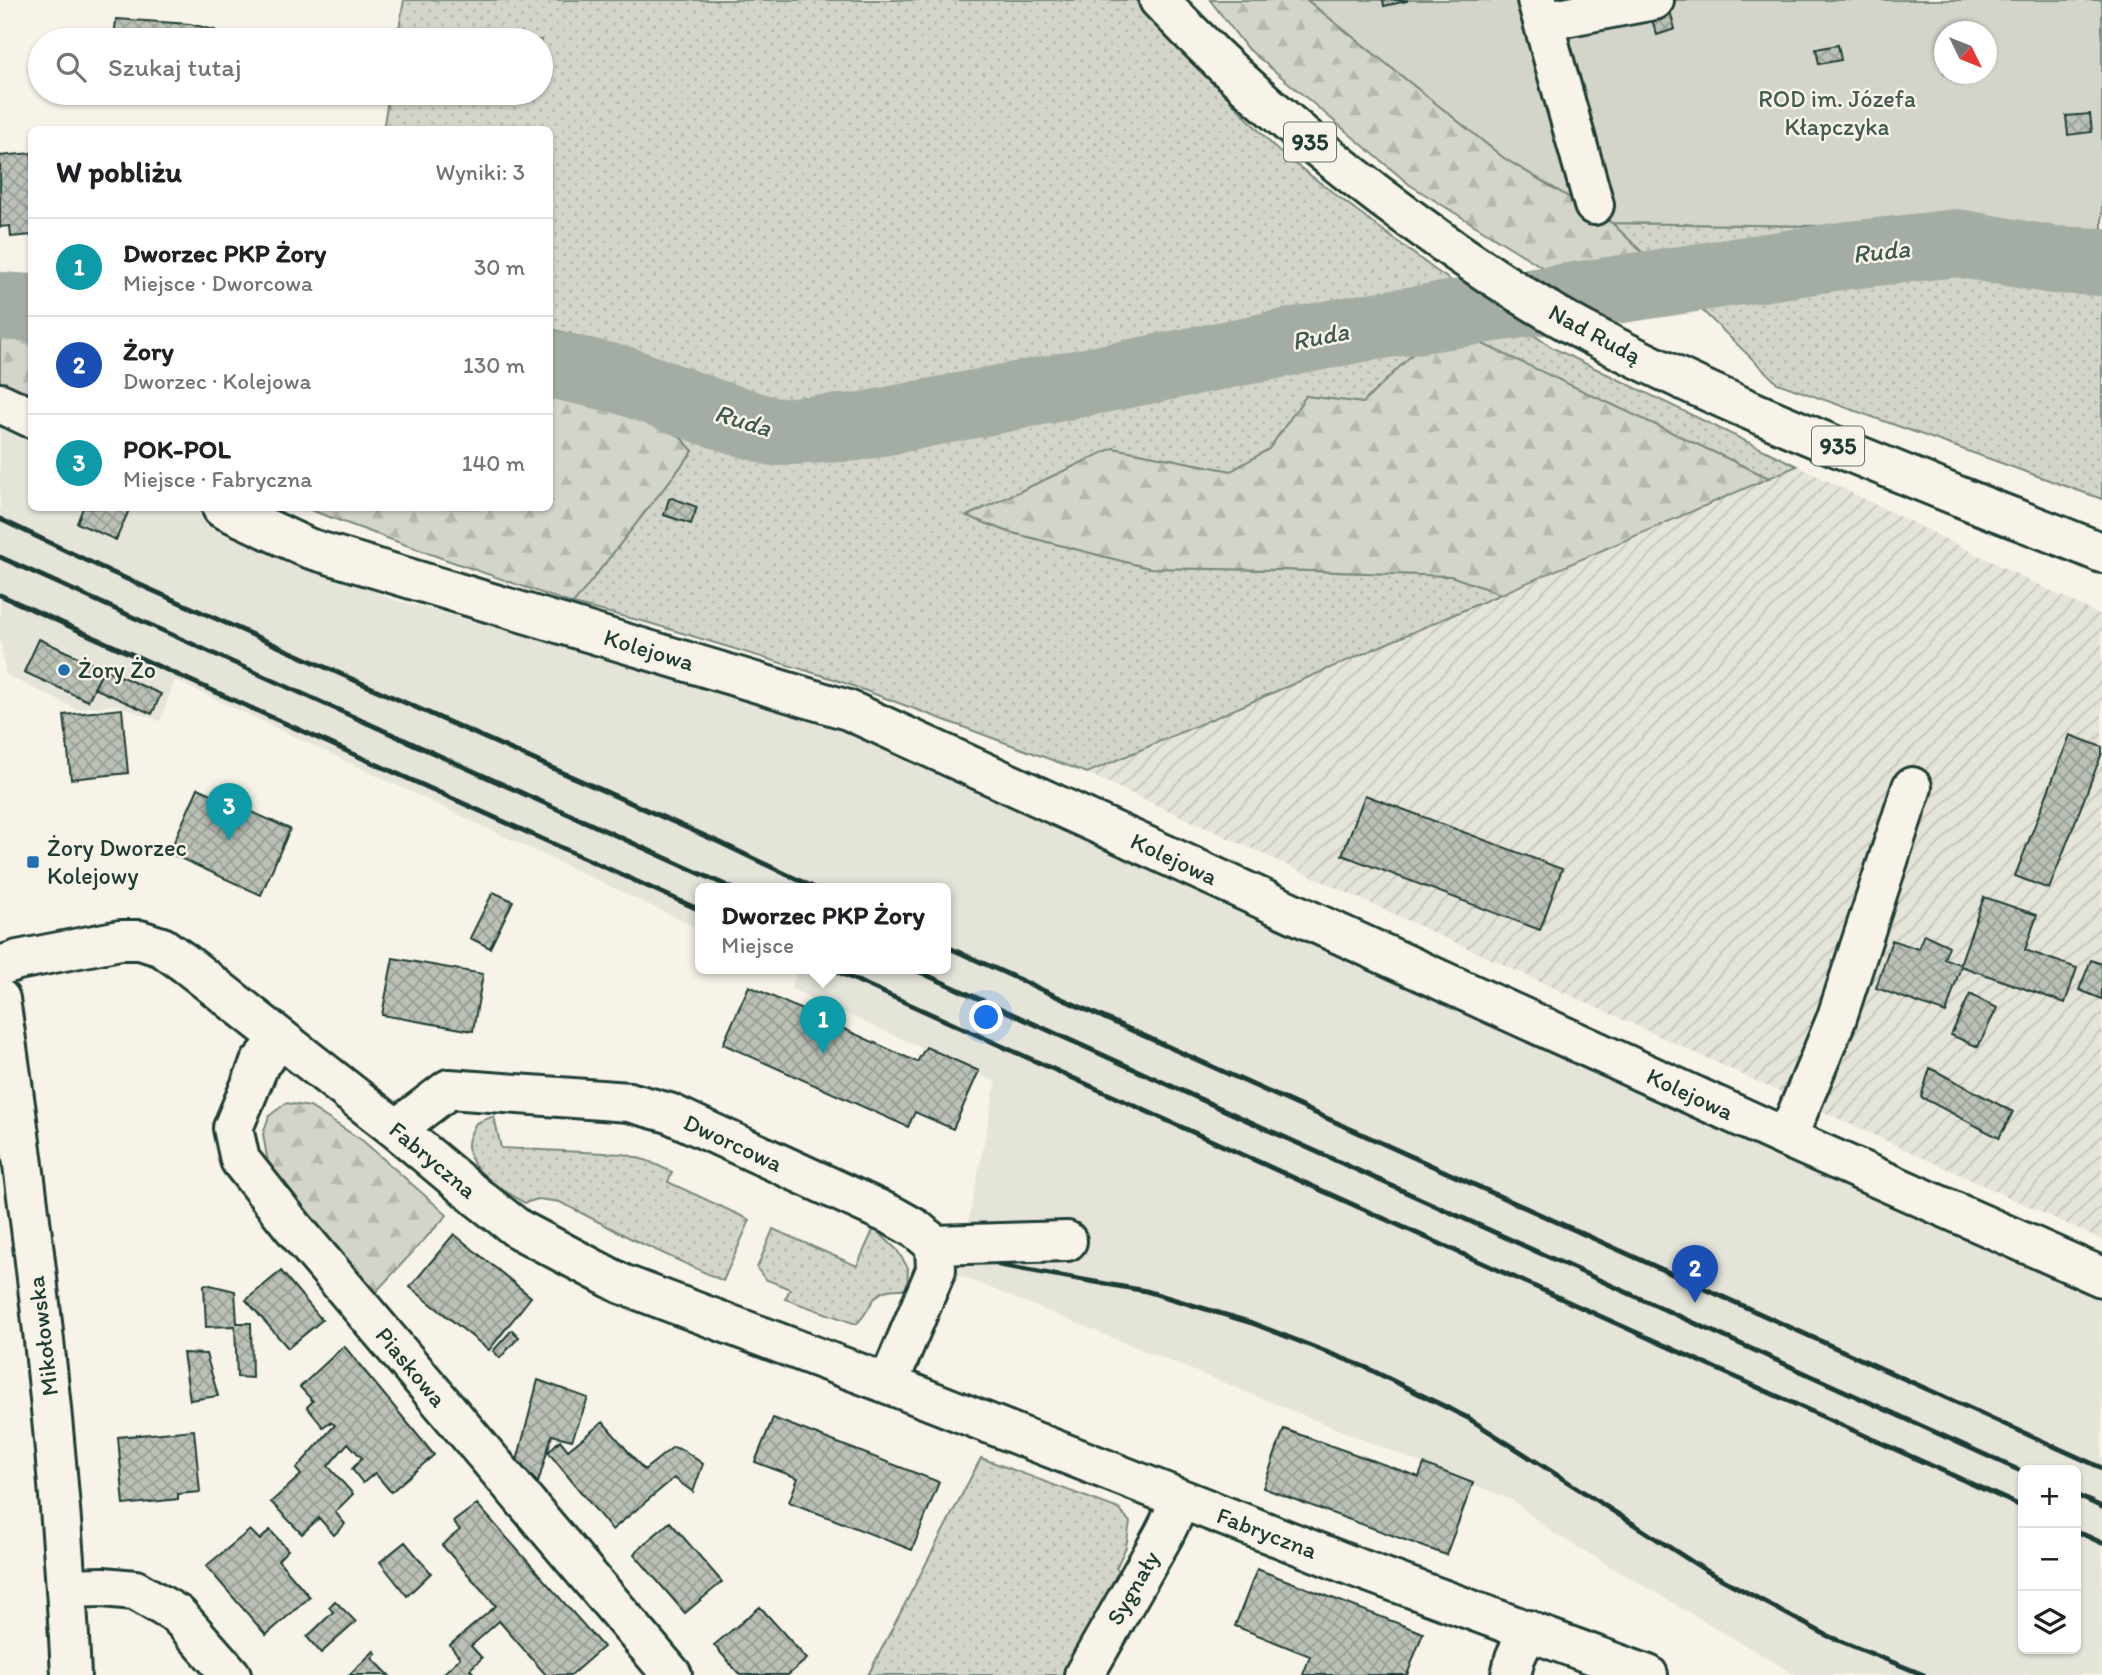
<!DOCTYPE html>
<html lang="pl">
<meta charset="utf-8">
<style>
:root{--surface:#fff;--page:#f6f6f6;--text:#202124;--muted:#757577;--line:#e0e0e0;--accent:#1f6fb2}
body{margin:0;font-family:Itim,sans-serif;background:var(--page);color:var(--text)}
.controls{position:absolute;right:21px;bottom:21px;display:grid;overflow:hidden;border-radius:10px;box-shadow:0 2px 5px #0004}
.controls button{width:63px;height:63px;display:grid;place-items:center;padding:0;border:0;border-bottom:2px solid var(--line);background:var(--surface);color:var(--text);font:35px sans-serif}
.compass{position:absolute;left:1934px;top:21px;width:63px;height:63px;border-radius:50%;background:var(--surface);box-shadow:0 2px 5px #0004;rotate:133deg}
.you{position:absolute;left:987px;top:1018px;width:24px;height:24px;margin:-18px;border:5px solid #fff;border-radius:50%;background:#1a73e8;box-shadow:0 0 0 10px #1a73e833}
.badge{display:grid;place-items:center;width:46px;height:46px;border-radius:50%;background:var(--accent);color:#fff;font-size:23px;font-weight:700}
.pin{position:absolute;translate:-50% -58px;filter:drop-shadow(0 2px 4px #0008)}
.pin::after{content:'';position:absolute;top:37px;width:24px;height:21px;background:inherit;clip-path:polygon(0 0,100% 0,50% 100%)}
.popup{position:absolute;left:695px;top:883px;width:256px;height:91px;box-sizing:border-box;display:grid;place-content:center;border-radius:10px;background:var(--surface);filter:drop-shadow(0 2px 5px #0005);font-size:23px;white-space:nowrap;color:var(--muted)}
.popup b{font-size:26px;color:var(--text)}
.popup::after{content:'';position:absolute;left:50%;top:100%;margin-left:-14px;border:14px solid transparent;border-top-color:var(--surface)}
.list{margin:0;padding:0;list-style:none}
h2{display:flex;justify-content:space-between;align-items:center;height:91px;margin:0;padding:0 28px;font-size:30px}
h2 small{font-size:23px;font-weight:400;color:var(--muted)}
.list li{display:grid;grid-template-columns:46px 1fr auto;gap:21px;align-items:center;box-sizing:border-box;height:98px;padding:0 28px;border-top:2px solid var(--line)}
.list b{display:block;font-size:26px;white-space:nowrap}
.list p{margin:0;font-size:23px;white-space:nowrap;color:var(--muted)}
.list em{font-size:23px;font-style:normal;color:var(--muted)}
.icon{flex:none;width:38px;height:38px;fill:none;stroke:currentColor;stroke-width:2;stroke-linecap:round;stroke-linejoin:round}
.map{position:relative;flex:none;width:2102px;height:1675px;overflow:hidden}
.search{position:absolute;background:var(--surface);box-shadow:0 2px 5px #0004;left:28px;top:28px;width:525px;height:77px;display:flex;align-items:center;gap:18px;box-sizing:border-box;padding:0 24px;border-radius:38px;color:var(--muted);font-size:26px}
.panel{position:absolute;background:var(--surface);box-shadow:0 2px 5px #0004;left:28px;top:126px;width:525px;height:385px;border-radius:10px}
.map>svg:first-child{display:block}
.built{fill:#e5e4d9;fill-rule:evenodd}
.industrial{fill:url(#industrial-furrows)}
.grass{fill:url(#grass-dots);stroke:#79897f;stroke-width:2}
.forest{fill:url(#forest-firs);stroke:#79897f;stroke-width:2}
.garden{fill:#d3d5ca;stroke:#79897f;stroke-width:2;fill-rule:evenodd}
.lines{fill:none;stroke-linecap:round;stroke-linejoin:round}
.river{stroke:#a4ada3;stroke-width:68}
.building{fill:url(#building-cross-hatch);stroke:#1f3d34;stroke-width:2}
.minor-casing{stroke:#1f3d34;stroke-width:44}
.major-casing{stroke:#1f3d34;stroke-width:44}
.minor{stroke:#f7f3e8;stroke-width:38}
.major{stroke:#f7f3e8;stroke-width:38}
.rail{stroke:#1f3d34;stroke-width:5}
.poi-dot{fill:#1f6fb2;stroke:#f7f3e8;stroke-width:2.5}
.labels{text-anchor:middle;stroke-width:5;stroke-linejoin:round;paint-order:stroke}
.shield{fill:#f7f3e8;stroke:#60746a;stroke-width:2}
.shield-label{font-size:23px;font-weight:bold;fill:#1f3d34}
.park-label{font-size:24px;fill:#435b52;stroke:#f7f3e8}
.street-label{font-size:24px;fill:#1f3d34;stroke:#f7f3e8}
.poi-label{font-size:24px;fill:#1f3d34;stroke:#f7f3e8;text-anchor:start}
.water-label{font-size:26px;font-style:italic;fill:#405950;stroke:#f7f3e8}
</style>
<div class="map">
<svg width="2102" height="1675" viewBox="0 0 2102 1675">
<defs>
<pattern id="industrial-furrows" width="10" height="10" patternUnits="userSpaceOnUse" patternTransform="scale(1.75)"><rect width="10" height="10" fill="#e5e4d9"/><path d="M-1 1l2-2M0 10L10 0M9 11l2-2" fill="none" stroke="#c4c4bb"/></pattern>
<pattern id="grass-dots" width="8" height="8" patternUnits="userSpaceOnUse" patternTransform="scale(1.75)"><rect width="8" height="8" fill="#d3d5ca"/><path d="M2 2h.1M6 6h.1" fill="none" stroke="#b5b8ae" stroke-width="1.8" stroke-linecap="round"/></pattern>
<pattern id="forest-firs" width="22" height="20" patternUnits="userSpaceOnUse" patternTransform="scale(1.75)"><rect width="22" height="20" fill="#d3d5ca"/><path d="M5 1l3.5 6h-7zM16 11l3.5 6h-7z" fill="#b5b8ae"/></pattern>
<pattern id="building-cross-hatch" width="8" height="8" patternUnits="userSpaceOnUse" patternTransform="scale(1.75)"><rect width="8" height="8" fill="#bbc1b6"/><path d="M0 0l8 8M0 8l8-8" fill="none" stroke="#979e95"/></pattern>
</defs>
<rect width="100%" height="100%" fill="#f7f3e8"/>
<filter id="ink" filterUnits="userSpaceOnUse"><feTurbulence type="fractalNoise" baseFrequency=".0143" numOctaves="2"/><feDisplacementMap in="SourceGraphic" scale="14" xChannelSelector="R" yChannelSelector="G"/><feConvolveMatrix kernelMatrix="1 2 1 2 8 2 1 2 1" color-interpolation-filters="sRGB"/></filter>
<g filter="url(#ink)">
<path class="built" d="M0 418 31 432 32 508H193L391 599 846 721 2102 1293V1675H1796L1552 1532 1512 1500 958 1275 996 1082 790 988 796 975 782 968H945V888H700V929L175 680 160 721 117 705 76 709 6 675 0 640ZM2023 1470H2076V1649H2023Z"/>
<path class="industrial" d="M1797 466 2102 616V1240L1087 773Z"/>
<path class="grass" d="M404 0H1136L1277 150 1435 270 1553 348 1797 466 1769 478 1443 326 1363 403 1306 396 1269 449 1231 471 1113 448 967 516 1009 532 1149 568 1284 570 1451 576 1501 594 1087 773 834 679 646 622 573 604 693 451 591 340 550 329V130H383L389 93H541V40H397Z
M1612 223 2041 229 2102 237V499L1777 383Z
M494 1116 501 1148 624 1154 648 1161 672 1172 668 1182 750 1220 723 1281 632 1239 560 1202 538 1199 525 1203C504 1190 468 1173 468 1144 468 1137 473 1129 476 1123Z
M874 1228 897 1250 908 1268 907 1289C900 1289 891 1288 885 1291 870 1296 868 1316 856 1324L785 1299 790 1289 765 1279 757 1268 773 1229 857 1266Z
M981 1458 1119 1509 1130 1522 1126 1547 1116 1568 1124 1575 1066 1675H868Z"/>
<path class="forest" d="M1210 0H1307L1504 158 1612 223 1652 262 1550 272 1410 185 1246 47Z
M0 322H31V399L0 386Z
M1442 325 1769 478 1501 594 1451 576 1284 570 1149 568 1009 532 967 516 1113 448 1231 471 1269 449 1306 396 1363 403Z
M550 329 591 340 693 451 573 604 447 560 305 508H550Z
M286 1103 310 1107 363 1141 447 1215 374 1294 268 1163 263 1134 269 1116Z"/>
<path class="garden" d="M1307 0H2102V237L2041 229 1612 223 1504 158ZM1944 32H1986V74H1944Z"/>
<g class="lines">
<path class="river" d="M0 306 32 308
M550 364 623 380 710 412 774 432 857 427 1362 328 1841 256 1957 243 2053 260 2102 262"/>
</g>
<path class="building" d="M1383 0H1407V1L1384 6Z
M1670 11 1675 29 1657 35 1651 17Z
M116 19 190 24 215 30 214 40H114Z
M1838 45 1841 60 1819 64 1816 49Z
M2090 114 2092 132 2068 135 2066 116Z
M32 153V235L11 237 10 226 0 227V156Z
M672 498 697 507 691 524 664 515 669 499Z
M83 508H122L129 510 116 540 77 523Z
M39 639 104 669 88 701 24 672Z
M104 669 161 694 152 714 94 688Z
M122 709 128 773 71 779 64 715Z
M2070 735 2102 747V753L2049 889 2015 876Z
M198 788 290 829 261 895 169 853Z
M1365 795 1562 869 1540 930 1342 855Z
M493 892 513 901 490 948 470 938Z
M1984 897 2037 915 2025 950 2077 968 2065 1003 1961 966 1946 1013 1876 988 1892 940 1918 949 1924 934 1949 946 1944 959 1960 964Z
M393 958 483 974 473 1031 382 1015Z
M2091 960 2102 964V999L2079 990Z
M749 986 917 1062 926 1047 979 1071 953 1129 915 1112 908 1127 723 1044Z
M1970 994 1997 1008 1978 1047 1951 1035Z
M1930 1068 2013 1112 1999 1138 1921 1097Z
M454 1234 531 1297 489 1350 410 1287Z
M281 1271 322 1320 288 1348 246 1300Z
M206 1284 235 1291 237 1323H251L252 1378 237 1377 235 1326 206 1327 204 1285Z
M512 1330 519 1337 500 1358 493 1351Z
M344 1346 434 1455 391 1492 375 1473 363 1483 352 1469 362 1458 348 1443 328 1466 353 1494 335 1512 345 1524 334 1535 319 1518 302 1534 271 1502 301 1475 296 1469 335 1425 330 1422 323 1427 307 1407 313 1401 300 1387Z
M183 1353 206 1354 218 1396 190 1400Z
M538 1380 588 1398 572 1440 552 1435 538 1483 517 1461Z
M773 1418 939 1482 912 1550 789 1502 798 1478 755 1462Z
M603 1422 644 1470 673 1447 683 1450 703 1464 693 1492 674 1478 612 1530 548 1452 560 1440 568 1450Z
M1284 1429 1419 1477 1424 1464 1473 1483 1446 1555 1263 1488Z
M194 1430 200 1492 178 1494V1499L124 1505 118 1437Z
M477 1504 603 1647 571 1675H546L499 1621 471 1646 482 1658 470 1669 475 1675H442L460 1658 450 1645 496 1606 442 1545 460 1530 453 1522Z
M670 1522 722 1582 685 1613 634 1554 637 1550Z
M250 1530 260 1540 270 1530 288 1550 278 1560 310 1597 266 1635 206 1566Z
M405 1542 431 1573 407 1596 380 1562Z
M1257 1569 1423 1633 1407 1675H1303L1310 1656 1235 1626Z
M335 1601 356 1622 321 1653 307 1637 333 1612 329 1607Z
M760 1607 807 1659 788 1675H740L714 1645Z
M374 1651 376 1653 372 1658 389 1675H349Z"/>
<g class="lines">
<defs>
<path id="minor" d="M1537 0 1594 205
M1543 21 1654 0
M0 403 32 418
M222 508 308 548 848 710 1787 1138 2102 1277
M0 966 18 960 120 940H140L162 947 186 964 396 1129 477 1197 518 1229 622 1284 888 1384 1352 1566 1648 1675
M0 999C33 1223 60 1449 71 1675
M281 1039 260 1063 233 1128 240 1160 293 1227 672 1675
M396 1129 449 1089 629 1102 669 1113 893 1216 916 1229 935 1245 1067 1241
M1787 1138 1836 1020 1912 787
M888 1384 936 1270 935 1245
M66 1588 103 1587 135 1590 178 1615 231 1675
M1084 1675 1163 1536 1181 1500
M1511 1675 1515 1658 1528 1630"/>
<path id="major" d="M1159 0C1239 85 1328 160 1423 228 1474 265 1527 300 1582 330 1705 395 1834 446 1963 498 2009 517 2056 533 2102 553"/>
</defs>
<use href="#minor" class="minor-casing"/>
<use href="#major" class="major-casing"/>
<use href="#minor" class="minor"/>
<use href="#major" class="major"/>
<path class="rail" d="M0 519 111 572 721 843 815 888
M0 557 732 888
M0 595 700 910
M945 946 2102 1468
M829 968 2023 1507
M911 968 2023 1472
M999 1265 1146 1291 1252 1323 1365 1367 1468 1418 1705 1570 1828 1636 1924 1675
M2076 1495 2102 1507
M2076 1531 2102 1543"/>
</g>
</g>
<g class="poi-dot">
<circle cx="64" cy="670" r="7"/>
<rect x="26" y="855" width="14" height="14" rx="3.5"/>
</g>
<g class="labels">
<g class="shield">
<rect x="1284" y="122.5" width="52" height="39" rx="5"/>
<rect x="1812" y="426.5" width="52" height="39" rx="5"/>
</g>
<g class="shield-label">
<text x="1310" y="150">935</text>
<text x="1838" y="454">935</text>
</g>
<g class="park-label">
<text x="1837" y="107">ROD im. Józefa<tspan x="1837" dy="28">Kłapczyka</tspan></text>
</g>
<g class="street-label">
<text transform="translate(1595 334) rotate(28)" y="8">Nad Rudą</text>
<text transform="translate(649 650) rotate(17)" y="8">Kolejowa</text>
<text transform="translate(1174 859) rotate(25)" y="8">Kolejowa</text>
<text transform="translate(1690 1094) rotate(25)" y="8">Kolejowa</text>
<text transform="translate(733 1143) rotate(25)" y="8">Dworcowa</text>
<text transform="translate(433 1160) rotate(40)" y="8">Fabryczna</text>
<text transform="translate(43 1336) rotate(-97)" y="8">Mikołowska</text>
<text transform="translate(411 1367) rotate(50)" y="8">Piaskowa</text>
<text transform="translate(1267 1533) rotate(21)" y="8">Fabryczna</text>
<text transform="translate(1133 1588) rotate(-60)" y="8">Sygnały</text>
</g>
<g class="poi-label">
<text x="78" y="678">Żory Żo</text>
<text x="47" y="856">Żory Dworzec<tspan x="47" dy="28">Kolejowy</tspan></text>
</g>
<g class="water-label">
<text transform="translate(1881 251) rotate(-6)" y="9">Ruda</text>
<text transform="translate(1320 336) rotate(-11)" y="9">Ruda</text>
<text transform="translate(743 420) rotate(17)" y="9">Ruda</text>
</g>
</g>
</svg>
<div class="controls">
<button>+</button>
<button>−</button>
<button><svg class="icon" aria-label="layers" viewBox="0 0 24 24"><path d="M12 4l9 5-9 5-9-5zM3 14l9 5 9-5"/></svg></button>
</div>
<svg class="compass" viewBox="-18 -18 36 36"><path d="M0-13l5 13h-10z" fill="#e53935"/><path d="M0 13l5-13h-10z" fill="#757577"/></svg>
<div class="you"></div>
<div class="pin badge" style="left:823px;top:1054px;background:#0f9aa8">1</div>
<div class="popup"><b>Dworzec PKP Żory</b>Miejsce</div>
<div class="pin badge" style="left:1695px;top:1303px;background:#1a4fb4">2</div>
<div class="pin badge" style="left:229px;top:841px;background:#0f9aa8">3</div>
<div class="search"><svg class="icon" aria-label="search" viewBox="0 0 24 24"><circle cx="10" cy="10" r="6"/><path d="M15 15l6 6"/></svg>Szukaj tutaj</div>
<section class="panel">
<h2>W pobliżu<small>Wyniki: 3</small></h2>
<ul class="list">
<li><span class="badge" style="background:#0f9aa8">1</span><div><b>Dworzec PKP Żory</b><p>Miejsce · Dworcowa</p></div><em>30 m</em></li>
<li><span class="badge" style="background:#1a4fb4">2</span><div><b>Żory</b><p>Dworzec · Kolejowa</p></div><em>130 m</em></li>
<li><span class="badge" style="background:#0f9aa8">3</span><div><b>POK-POL</b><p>Miejsce · Fabryczna</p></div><em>140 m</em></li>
</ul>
</section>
</div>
